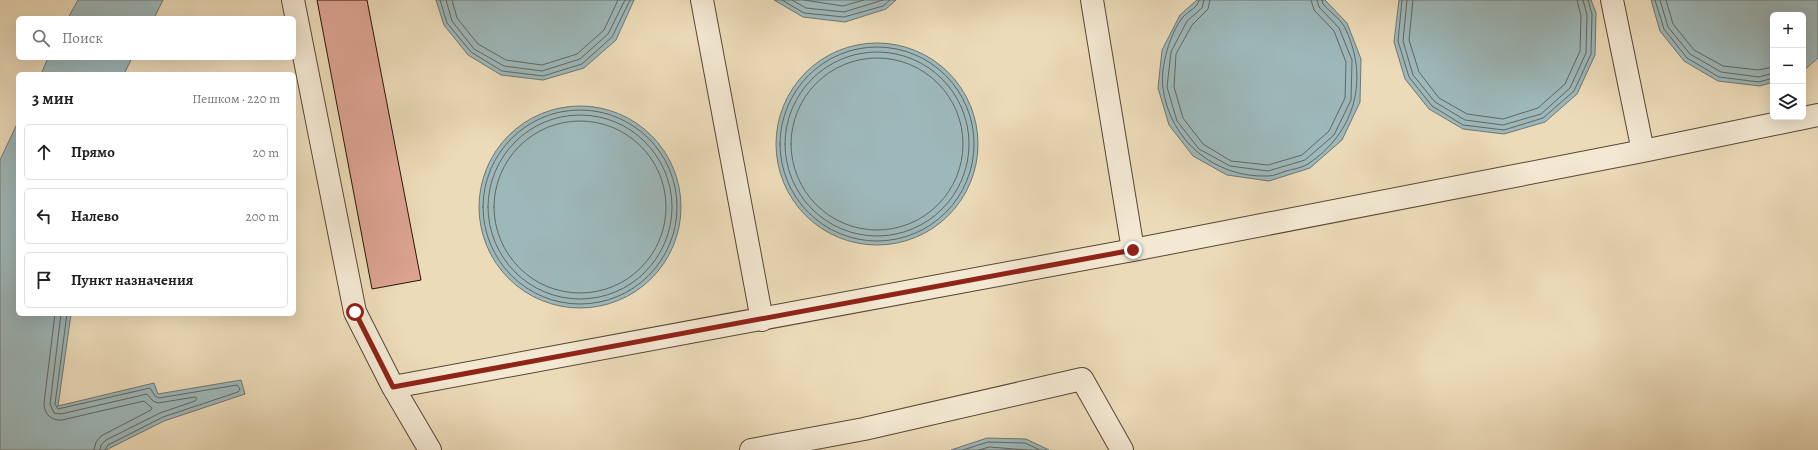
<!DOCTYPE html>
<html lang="ru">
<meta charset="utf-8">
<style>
:root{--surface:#fff;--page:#f6f6f6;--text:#202124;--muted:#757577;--line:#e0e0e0}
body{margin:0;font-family:Alegreya,serif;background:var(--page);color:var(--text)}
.controls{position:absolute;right:12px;top:12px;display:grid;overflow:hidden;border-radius:6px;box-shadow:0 4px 16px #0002}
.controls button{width:36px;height:36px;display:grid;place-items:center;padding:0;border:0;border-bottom:1px solid var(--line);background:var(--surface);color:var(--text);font:20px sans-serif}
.stop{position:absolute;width:12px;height:12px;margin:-9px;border:3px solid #8f2418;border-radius:50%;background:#fff}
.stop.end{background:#8f2418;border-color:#fff;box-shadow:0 1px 4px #0008}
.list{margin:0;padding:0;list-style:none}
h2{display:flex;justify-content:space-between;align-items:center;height:52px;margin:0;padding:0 16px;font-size:17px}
h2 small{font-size:13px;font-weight:400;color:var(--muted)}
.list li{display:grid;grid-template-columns:26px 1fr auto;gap:12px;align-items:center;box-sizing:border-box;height:56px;margin:0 8px 8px;padding:0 8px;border:1px solid var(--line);border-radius:6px}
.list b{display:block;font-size:15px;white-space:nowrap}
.list em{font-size:13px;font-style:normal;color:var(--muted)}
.icon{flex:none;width:22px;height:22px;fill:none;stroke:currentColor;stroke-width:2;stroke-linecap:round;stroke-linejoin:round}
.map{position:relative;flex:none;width:1818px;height:450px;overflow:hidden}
.search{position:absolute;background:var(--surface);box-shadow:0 4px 16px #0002;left:16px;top:16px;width:280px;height:44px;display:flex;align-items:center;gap:10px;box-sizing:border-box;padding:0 14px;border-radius:6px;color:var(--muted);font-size:15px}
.panel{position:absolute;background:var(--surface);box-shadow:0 4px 16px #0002;left:16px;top:72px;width:280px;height:244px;border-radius:6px}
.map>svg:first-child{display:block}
.water{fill:#9db8ba;stroke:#6f7672}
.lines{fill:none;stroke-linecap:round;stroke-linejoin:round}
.shore{stroke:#636660;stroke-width:1}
.building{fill:#dca392;stroke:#291407}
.minor-casing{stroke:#5a4634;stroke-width:24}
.minor{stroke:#f3e8d2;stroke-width:22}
.route{stroke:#8f2418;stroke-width:5}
</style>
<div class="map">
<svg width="1818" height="450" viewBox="0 0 1818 450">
<rect width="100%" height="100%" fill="#ecdbb9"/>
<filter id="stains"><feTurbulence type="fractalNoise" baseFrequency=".005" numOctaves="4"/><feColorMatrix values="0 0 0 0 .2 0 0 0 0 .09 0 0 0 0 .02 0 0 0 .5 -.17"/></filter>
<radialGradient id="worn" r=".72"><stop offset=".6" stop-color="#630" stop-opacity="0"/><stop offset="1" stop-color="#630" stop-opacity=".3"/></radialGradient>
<path class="water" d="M78 0H163L154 18H68Z
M436 0H634L616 40 584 68 543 80 501 75 468 55 444 25Z
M774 0H896L886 9 845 22 803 17Z
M1197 0H1325L1347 23 1361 59 1360 102 1342 140 1310 168 1269 181 1227 175 1193 156 1169 125 1158 88 1162 50 1180 15Z
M1399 0H1591L1596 13 1595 55 1577 94 1545 122 1504 134 1463 129 1429 109 1405 79 1394 42Z
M1651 0H1818V58L1803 71V15H1773V82L1760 86 1718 81 1684 61 1660 31Z
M776 144a101 101 0 1 1 202 0a101 101 0 1 1-202 0Z
M48 58H132L124 74H41Z
M479 207a101 101 0 1 1 202 0a101 101 0 1 1-202 0Z
M18 122V314H71L58 406 154 383 158 394 241 380 245 394 164 421 106 450H0V160Z
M987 438 1026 439 1049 450H951Z"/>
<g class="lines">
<path class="shore" d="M440 0 447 23 471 52 502 71 543 76 582 64 612 37 630 0
M446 0 452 21 474 49 504 66 542 71 580 59 608 34 625 0
M452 0 457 18 478 44 506 60 542 65 577 54 604 30 618 0
M782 0 804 13 844 17 883 6 890 0
M792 0 806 8 844 12 883 0
M804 0 843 6 864 0
M1199 0C1198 8 1188 11 1183 17 1170 33 1160 67 1163 88 1170 141 1215 178 1268 176 1274 176 1280 173 1286 171 1293 169 1302 168 1308 164 1356 132 1370 77 1344 26 1339 18 1329 11 1323 4L1322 0
M1204 0 1202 8 1187 21 1171 52 1167 87 1177 121 1199 149 1230 166 1268 171 1305 160 1334 135 1351 100 1352 60 1339 28 1319 7 1317 0
M1210 0 1208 9 1192 25 1176 54 1174 87 1183 118 1203 144 1231 161 1268 165 1302 155 1329 131 1345 98 1346 62 1334 31 1314 10 1311 0
M1402 0 1398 41 1409 77 1432 106 1463 125 1504 130 1543 118 1574 91 1591 54 1592 14 1588 0
M1407 0 1403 41 1413 75 1435 102 1465 120 1503 125 1541 114 1570 88 1586 53 1587 15 1583 0
M1413 0 1409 40 1419 72 1439 98 1467 114 1503 119 1538 108 1565 84 1580 51 1581 16 1577 0
M1655 0 1664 29 1687 58 1719 77 1759 82 1773 78
M1660 0 1668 27 1690 54 1721 72 1759 77 1773 73
M1666 0 1673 24 1694 50 1723 66 1758 70 1773 67
M780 144a97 97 0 1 1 194 0a97 97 0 1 1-194 0Z
M785 144a92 92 0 1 1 184 0a92 92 0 1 1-184 0Z
M791 144a86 86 0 1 1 172 0a86 86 0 1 1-172 0Z
M483 207a97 97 0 1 1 194 0a97 97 0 1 1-194 0Z
M488 207a92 92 0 1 1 184 0a92 92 0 1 1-184 0Z
M494 207a86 86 0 1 1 172 0a86 86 0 1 1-172 0Z
M55 314 44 403C44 414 51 421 62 420L144 401 152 408 151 410 101 436 96 442 94 450
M61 314 50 404 54 413 61 414 147 394 153 401 158 403 195 397 197 398 195 401 160 413 106 440 101 445 100 450
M67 314 55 404 58 409 150 388 155 396 159 398 237 385 240 389 238 392 163 417 108 445 105 450
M963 450 988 442 1025 443 1040 450
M979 450 989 447 1027 450"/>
</g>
<path class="building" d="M317 0H367L421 280 372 289Z"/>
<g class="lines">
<defs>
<path id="minor" d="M293 0 355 312 393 387
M702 0 762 320
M1612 0 1643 151
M1133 250 1643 151 1818 115
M430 450 393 387 1133 250 1092 0
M751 450 864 429 1082 379 1122 450"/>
</defs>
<use href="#minor" class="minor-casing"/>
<use href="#minor" class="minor"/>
</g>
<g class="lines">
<path class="route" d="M355 312 393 387 1133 250"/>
</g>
<rect width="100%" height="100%" filter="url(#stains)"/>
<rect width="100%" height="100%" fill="url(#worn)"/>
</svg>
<div class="controls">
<button>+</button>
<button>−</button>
<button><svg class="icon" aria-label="layers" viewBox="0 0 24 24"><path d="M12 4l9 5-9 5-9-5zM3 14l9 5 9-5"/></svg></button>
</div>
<div class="stop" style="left:355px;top:312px"></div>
<div class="stop end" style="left:1133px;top:250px"></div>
<div class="search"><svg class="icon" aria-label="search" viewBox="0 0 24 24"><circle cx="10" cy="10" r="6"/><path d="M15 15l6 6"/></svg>Поиск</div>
<section class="panel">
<h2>3 мин<small>Пешком · 220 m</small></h2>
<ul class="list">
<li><svg class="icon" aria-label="ahead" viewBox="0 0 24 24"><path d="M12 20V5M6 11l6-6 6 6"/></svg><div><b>Прямо</b></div><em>20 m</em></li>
<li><svg class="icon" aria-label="left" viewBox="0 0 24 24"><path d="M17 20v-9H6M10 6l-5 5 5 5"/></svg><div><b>Налево</b></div><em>200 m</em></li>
<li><svg class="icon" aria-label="arrive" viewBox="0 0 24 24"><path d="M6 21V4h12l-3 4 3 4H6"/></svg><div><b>Пункт назначения</b></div></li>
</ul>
</section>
</div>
